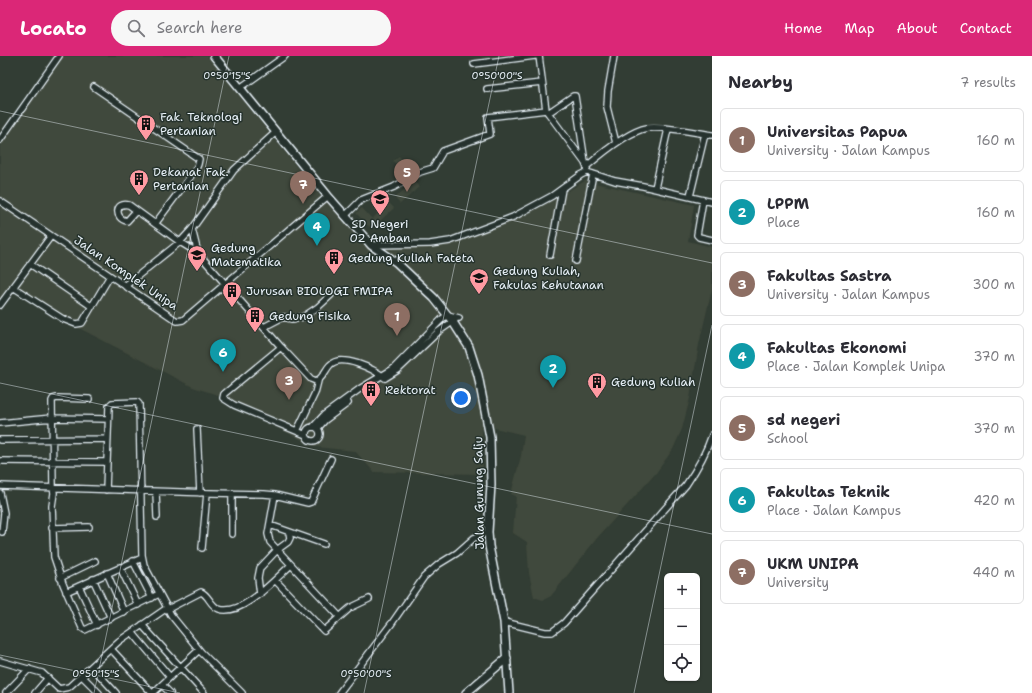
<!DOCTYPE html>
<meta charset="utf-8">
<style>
:root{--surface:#fff;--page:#f7f7f7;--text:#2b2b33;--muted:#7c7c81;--line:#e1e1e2;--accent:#db2777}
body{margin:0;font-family:"Shantell Sans",sans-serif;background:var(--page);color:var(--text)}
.controls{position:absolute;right:12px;bottom:12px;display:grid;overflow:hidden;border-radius:6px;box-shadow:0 1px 3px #0004}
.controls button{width:36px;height:36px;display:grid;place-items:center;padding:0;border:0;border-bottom:1px solid var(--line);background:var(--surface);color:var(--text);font:20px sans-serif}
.you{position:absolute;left:461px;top:342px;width:14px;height:14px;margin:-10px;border:3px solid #fff;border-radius:50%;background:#1a73e8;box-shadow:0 0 0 6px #1a73e833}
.badge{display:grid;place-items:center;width:26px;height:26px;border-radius:50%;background:var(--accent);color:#fff;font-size:13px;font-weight:700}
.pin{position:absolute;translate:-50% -33px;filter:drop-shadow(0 1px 2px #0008)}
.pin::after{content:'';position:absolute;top:21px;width:14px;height:12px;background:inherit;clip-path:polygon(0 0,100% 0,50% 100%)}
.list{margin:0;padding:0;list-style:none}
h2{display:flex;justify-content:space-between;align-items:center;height:52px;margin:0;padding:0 16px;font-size:17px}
h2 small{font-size:13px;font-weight:400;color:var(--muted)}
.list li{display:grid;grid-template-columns:26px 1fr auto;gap:12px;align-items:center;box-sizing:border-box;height:64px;margin:0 8px 8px;padding:0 8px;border:1px solid var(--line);border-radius:6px}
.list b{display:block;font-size:15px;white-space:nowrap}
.list p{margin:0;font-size:13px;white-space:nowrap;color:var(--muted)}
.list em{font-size:13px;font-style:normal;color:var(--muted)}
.icon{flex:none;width:22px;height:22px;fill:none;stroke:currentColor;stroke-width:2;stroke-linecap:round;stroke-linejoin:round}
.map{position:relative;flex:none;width:712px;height:637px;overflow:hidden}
header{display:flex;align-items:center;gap:24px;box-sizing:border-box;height:56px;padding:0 20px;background:var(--accent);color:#fff}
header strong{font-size:19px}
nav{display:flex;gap:22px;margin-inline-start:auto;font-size:14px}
.search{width:280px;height:36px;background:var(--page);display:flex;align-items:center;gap:10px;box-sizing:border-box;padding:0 14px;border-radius:22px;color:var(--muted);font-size:15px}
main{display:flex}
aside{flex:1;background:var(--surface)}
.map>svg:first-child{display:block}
.built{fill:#41493c}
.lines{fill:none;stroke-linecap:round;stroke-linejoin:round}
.minor-casing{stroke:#e8f1f8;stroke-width:8}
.major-casing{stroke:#e8f1f8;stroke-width:10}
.minor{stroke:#26332d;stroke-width:5.5}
.major{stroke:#26332d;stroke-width:7}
.ticks{fill:none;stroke:#e8f1f8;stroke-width:1;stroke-opacity:0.45}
.labels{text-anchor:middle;stroke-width:3;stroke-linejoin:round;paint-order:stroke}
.poi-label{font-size:12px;fill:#e8f1f8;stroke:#26332d;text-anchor:start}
.street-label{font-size:12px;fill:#e8f1f8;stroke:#26332d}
.ticks-label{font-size:10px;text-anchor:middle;fill:#e8f1f8;stroke:#26332d;stroke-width:3;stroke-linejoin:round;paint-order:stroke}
</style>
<header>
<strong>Locato</strong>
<div class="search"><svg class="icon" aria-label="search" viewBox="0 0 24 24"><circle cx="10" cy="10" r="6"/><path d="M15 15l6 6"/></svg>Search here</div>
<nav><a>Home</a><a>Map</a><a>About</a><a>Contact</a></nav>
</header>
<main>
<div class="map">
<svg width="712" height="637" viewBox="0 0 712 637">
<rect width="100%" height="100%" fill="#323d34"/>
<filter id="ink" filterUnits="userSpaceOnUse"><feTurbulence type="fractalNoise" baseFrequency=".025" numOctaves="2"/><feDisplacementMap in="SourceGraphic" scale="8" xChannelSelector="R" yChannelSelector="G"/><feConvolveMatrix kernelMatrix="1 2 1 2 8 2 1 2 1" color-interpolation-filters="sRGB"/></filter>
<g filter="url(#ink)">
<path class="built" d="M55 0H207L311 129 362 186 394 192 425 190 458 186 537 153 585 125 694 149 688 185 712 191V233L699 288 690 342 682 373 673 393 656 417 597 482 551 540 543 544 534 541 529 517 527 486 513 477 516 440 511 438 521 400 524 379 482 369 483 418 374 416 355 395 316 391 260 363 258 356 230 343 193 331 77 271 14 235 0 248V81Z
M399 100 413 117 408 122 393 105Z
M414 125 419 131 400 148 395 142Z
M389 147 394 152 371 173 356 157 362 152 372 163Z"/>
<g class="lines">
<defs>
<path id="minor" d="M539 0 546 54 585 107 587 112
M614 0 608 35 607 51 616 87
M474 8 535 0
M94 31 199 103 198 108 196 113 155 168
M240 32 285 0
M487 33 542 27
M548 57 573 40H575L585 106
M0 84 59 0
M587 110C601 98 629 75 647 72 665 70 694 76 712 79
M655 132 668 73
M690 140 705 78
M703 144 697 179 699 181 712 184
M0 145 177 265 183 264 328 140
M136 155 127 165C114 163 115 145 129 149L180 186 198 197 281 291 224 338 223 342 234 349 306 379
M345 160 361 144 394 131 420 116 433 112 443 95 490 78 488 61 546 54
M192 173 198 197
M371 189 430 188 450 185 513 161 552 140 581 119 587 116 615 125 643 130 712 146
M550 199 562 133
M576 205 593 118
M30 208 91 250
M125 230 180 186 192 173 234 114 276 76
M13 231 63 263 76 268 82 267 110 220
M0 249 51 180
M264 271 283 261 292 263 303 261 318 251 331 239
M281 291 311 323 316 325C323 323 325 314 330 309 341 297 374 313 385 322
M385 322 398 314 438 276 455 264
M89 343 57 342 53 343 52 345 53 432 54 437 52 450 54 501 63 528 82 572 85 574 159 538
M0 367 52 362 108 363
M313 371 324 359 339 348 361 332 393 313 442 263 448 259 459 262
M306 378a7 7 0 1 1 14 0a7 7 0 1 1-14 0Z
M318 372 325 364 348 347
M197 373 200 437
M297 375 315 337 318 325
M0 384 107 383
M0 405 107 406
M0 430 211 437 264 438 275 439 308 447 311 446 331 403
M106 434 109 350 112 347 137 346 139 348 142 499 144 509 171 559 201 596 242 637
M156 436 157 461
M0 437 4 457 2 476
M232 437V478
M275 439 268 478 270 486 339 560
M270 469 324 488
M52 472 89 471
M202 492 207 437
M133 505 152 542
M120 511 138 549
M107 517 124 556
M60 522 95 505
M93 523 111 562
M275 524 324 575 350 552 369 543
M79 530 97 569
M66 536 142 502
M260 538 258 522 260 512 277 494 288 486 290 482 289 476
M168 553 201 536C209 539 210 550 219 553 242 561 275 523 291 509
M504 566 545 576H552L564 567 686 429C697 413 706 397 712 379
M142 569 204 637
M132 576 170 621
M111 593 152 637
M0 605 42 617 59 633 69 631 119 585 167 552
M92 611 116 637
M82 620 99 637
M162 629 170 637
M6 637 29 613
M35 637 48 622
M153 637 199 594
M339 637 392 567 424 521 439 508 457 497 474 482 488 476"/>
<path id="major" d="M214 0 328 140 371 189 396 206 434 242 453 266 469 291 478 319 490 381 491 429 488 476 489 490 504 566 509 637
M466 637 507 602"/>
</defs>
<use href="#minor" class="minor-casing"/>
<use href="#major" class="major-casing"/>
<use href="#minor" class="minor"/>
<use href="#major" class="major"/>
</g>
</g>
<path class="ticks" d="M0 55 712 207M0 327 712 478M0 599 180 637M94 637 229 0M364 637 499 0M634 637 712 269"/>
<defs>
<symbol id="building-pin" viewBox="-11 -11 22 30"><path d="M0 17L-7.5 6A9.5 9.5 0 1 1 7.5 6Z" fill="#ff9aa2" stroke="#26332d"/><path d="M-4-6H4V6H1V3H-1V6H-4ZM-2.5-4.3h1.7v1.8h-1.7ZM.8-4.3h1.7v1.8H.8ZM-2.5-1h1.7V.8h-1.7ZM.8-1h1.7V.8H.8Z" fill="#111"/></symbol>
<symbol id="school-pin" viewBox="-11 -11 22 30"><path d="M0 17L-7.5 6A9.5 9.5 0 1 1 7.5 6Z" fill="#ff9aa2" stroke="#26332d"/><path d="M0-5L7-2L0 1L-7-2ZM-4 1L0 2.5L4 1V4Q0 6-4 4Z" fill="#111"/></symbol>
<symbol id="university-pin" viewBox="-11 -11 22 30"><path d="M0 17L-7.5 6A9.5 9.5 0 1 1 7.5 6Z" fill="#ff9aa2" stroke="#26332d"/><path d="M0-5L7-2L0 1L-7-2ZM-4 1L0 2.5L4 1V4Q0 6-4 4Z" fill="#111"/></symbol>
</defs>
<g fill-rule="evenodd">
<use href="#building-pin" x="135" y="57" width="22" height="30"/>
<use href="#building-pin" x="128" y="112" width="22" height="30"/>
<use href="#school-pin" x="369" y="132" width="22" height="30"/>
<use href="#university-pin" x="186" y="188" width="22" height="30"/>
<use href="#building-pin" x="323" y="191" width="22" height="30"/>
<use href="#university-pin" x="468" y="211" width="22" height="30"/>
<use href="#building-pin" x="221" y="224" width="22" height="30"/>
<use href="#building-pin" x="244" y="249" width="22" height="30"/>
<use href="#building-pin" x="586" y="315" width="22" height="30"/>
<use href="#building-pin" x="360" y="323" width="22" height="30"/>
</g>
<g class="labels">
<g class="poi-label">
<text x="160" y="65">Fak. Teknologi<tspan x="160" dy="14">Pertanian</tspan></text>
<text x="153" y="120">Dekanat Fak.<tspan x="153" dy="14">Pertanian</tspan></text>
<text x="380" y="172" text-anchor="middle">SD Negeri<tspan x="380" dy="14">02 Amban</tspan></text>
<text x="211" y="196">Gedung<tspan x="211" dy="14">Matematika</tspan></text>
<text x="348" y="206">Gedung Kuliah Fateta</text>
<text x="493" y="219">Gedung Kuliah,<tspan x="493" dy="14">Fakulas Kehutanan</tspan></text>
<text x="246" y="239">Jurusan BIOLOGI FMIPA</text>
<text x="269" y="264">Gedung Fisika</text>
<text x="611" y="330">Gedung Kuliah</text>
<text x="385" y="338">Rektorat</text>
</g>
<g class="street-label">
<text transform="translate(126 217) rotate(34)" y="4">Jalan Komplek Unipa</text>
<text transform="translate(479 437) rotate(-91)" y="4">Jalan Gunung Salju</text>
</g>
</g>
<g class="ticks-label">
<text x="227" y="23">0°50'15"S</text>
<text x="497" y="23">0°50'00"S</text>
<text x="96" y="621">0°50'15"S</text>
<text x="366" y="621">0°50'00"S</text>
</g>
</svg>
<div class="controls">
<button>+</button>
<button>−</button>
<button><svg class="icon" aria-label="locate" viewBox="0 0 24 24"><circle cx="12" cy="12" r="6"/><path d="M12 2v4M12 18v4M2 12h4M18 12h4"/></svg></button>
</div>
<div class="you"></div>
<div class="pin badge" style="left:397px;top:280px;background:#8d6e63">1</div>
<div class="pin badge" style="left:553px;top:332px;background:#0f9aa8">2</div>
<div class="pin badge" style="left:289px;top:344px;background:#8d6e63">3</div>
<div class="pin badge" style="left:317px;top:190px;background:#0f9aa8">4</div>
<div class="pin badge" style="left:407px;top:136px;background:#8d6e63">5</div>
<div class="pin badge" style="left:223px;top:316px;background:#0f9aa8">6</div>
<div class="pin badge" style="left:303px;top:148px;background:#8d6e63">7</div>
</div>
<aside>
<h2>Nearby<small>7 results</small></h2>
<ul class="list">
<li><span class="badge" style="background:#8d6e63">1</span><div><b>Universitas Papua</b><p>University · Jalan Kampus</p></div><em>160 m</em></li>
<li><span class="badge" style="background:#0f9aa8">2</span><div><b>LPPM</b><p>Place</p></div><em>160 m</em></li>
<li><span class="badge" style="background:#8d6e63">3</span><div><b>Fakultas Sastra</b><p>University · Jalan Kampus</p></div><em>300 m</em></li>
<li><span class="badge" style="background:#0f9aa8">4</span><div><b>Fakultas Ekonomi</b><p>Place · Jalan Komplek Unipa</p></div><em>370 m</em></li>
<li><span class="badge" style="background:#8d6e63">5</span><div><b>sd negeri</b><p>School</p></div><em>370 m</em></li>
<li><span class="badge" style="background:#0f9aa8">6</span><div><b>Fakultas Teknik</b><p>Place · Jalan Kampus</p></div><em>420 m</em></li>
<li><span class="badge" style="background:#8d6e63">7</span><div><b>UKM UNIPA</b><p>University</p></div><em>440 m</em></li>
</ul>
</aside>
</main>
